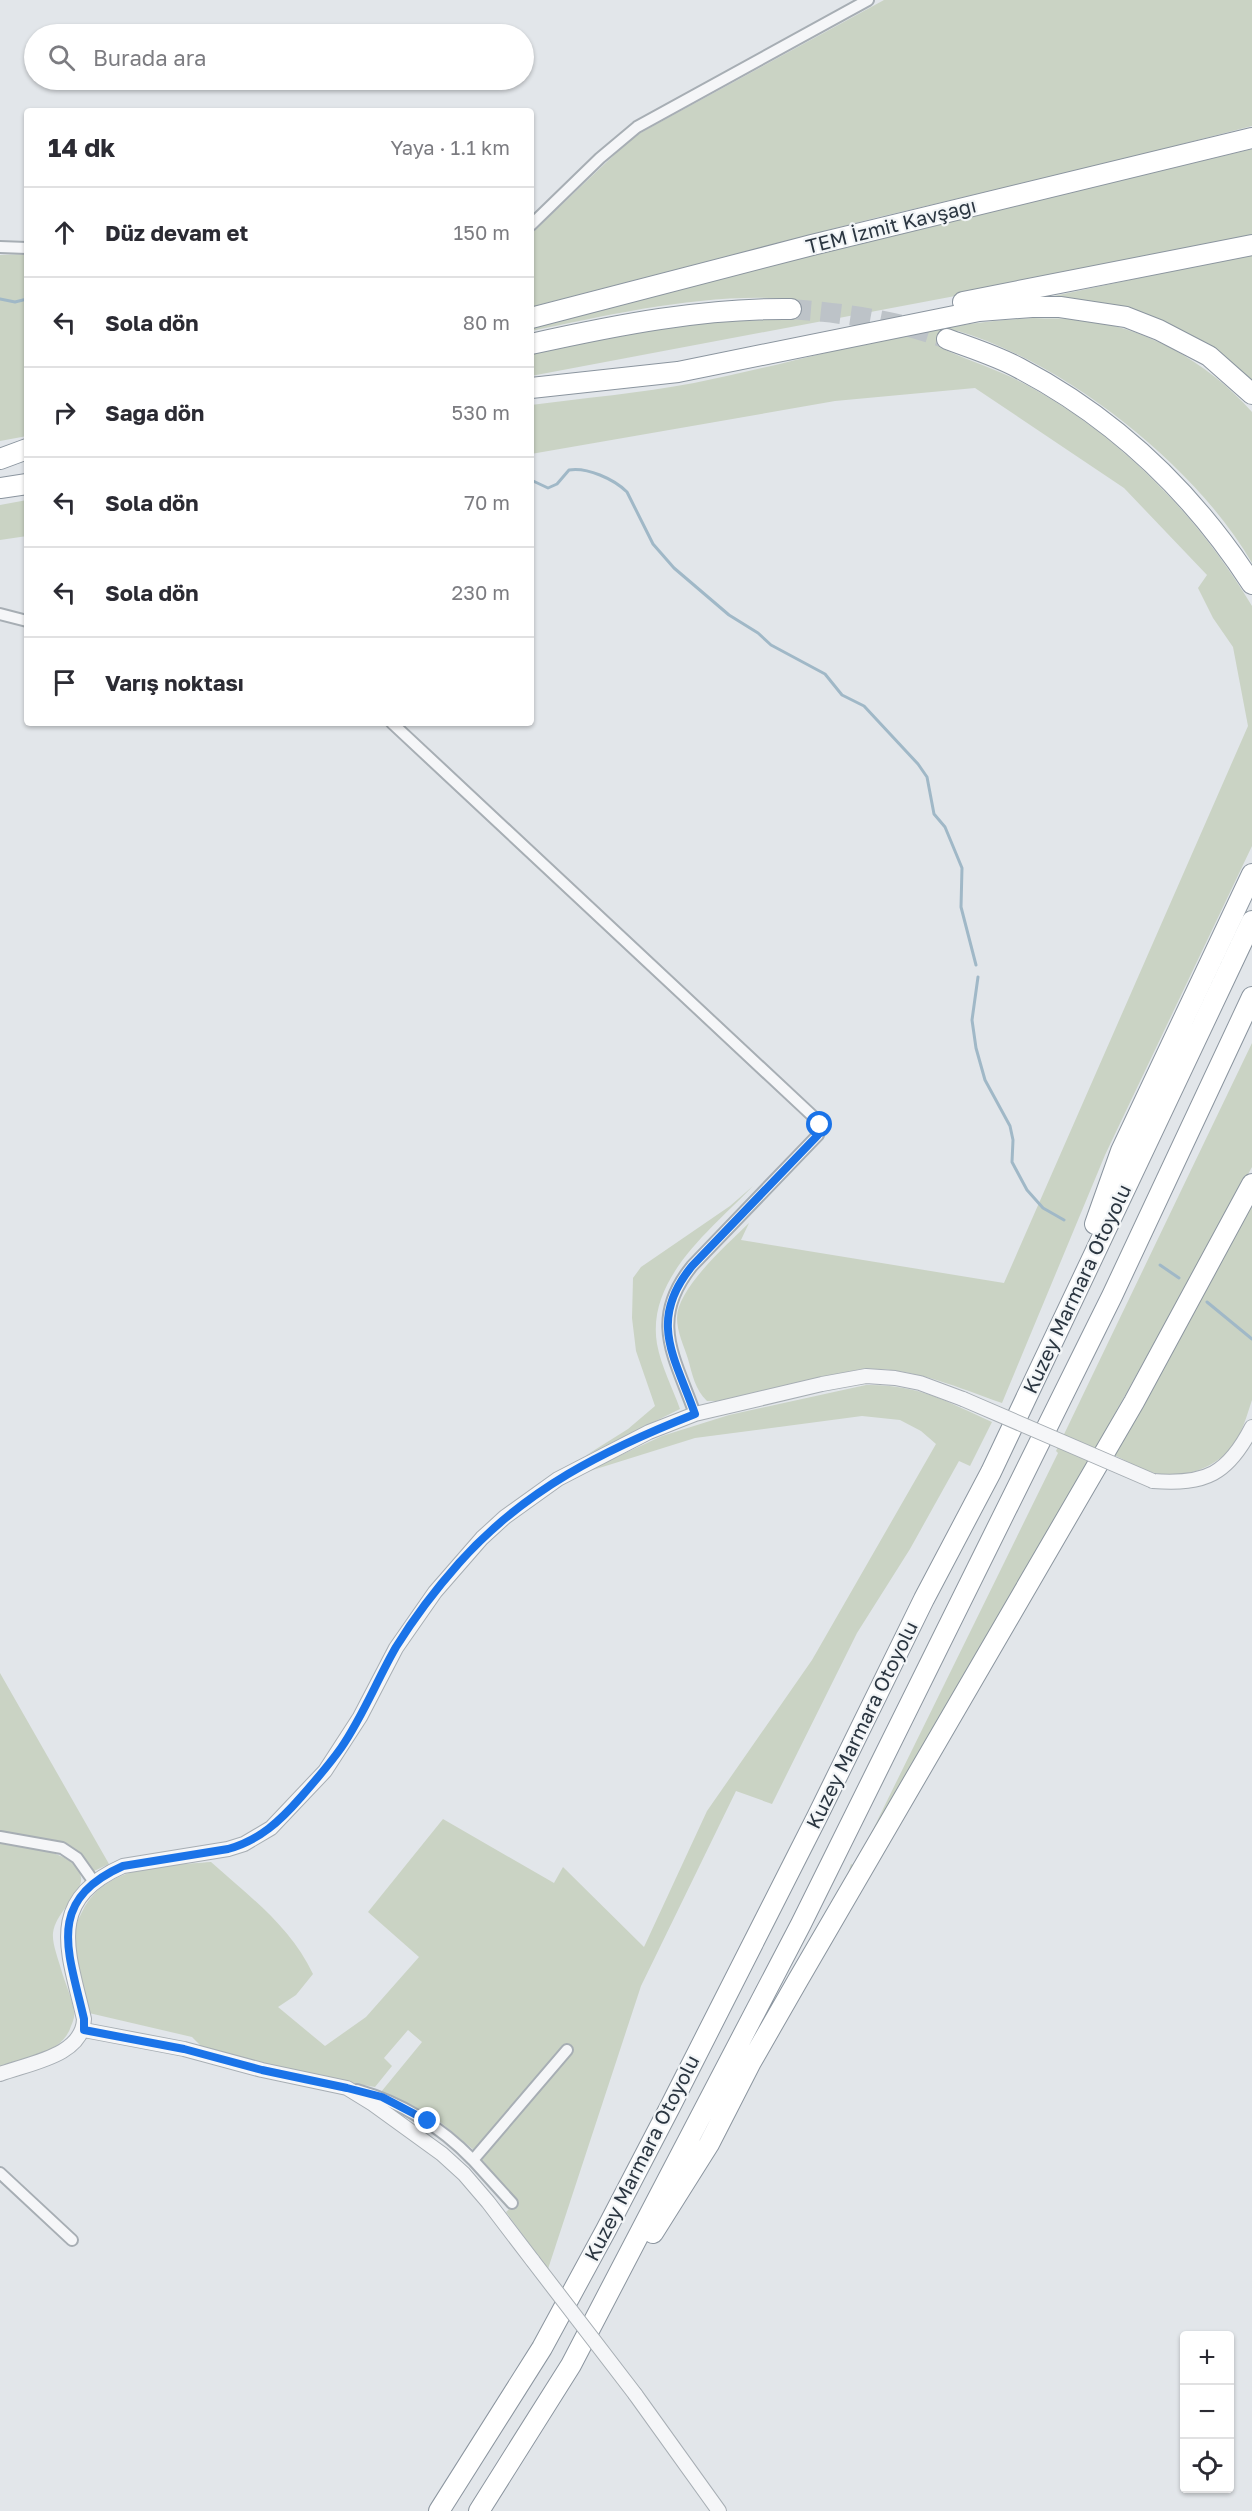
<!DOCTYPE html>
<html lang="tr">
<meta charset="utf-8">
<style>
:root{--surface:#fff;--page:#f7f7f7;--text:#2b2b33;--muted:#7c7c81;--line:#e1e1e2}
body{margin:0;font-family:"Golos Text",sans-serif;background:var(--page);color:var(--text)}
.controls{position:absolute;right:18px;bottom:18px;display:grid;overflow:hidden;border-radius:6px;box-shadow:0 2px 4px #0004}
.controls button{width:54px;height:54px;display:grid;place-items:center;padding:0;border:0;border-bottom:2px solid var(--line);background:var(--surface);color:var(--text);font:30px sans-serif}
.stop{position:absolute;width:18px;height:18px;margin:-14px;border:4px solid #1a73e8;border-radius:50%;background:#fff}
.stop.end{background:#1a73e8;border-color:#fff;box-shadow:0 2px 6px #0008}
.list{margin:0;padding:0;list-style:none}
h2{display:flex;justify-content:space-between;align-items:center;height:78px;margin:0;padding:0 24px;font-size:26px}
h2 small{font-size:20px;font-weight:400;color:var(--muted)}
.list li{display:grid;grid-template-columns:39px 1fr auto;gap:18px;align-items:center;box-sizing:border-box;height:90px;padding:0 24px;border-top:2px solid var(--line)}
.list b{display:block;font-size:22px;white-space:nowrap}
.list em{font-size:20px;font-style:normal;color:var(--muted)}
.icon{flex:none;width:33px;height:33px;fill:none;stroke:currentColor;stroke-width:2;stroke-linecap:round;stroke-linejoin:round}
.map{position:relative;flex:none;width:1252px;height:2511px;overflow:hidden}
.search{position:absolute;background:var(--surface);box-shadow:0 2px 4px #0004;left:24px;top:24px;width:510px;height:66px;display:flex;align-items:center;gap:15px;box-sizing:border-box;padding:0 21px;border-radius:33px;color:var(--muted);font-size:22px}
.panel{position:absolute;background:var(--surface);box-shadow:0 2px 4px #0004;left:24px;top:108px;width:510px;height:618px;border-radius:6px}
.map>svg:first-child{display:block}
.green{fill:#cad3c4}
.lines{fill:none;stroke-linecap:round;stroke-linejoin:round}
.stream{stroke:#a0b8c7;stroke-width:3}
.motorway-tunnel{stroke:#bdc3c8;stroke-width:20;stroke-dasharray:20 10;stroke-linecap:butt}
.minor-casing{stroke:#a7aeb4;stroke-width:14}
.tertiary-casing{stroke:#a7aeb4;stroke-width:16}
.motorway-casing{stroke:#8b959f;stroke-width:22}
.minor{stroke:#f5f6f8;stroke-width:10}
.tertiary{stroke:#f5f6f8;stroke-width:14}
.motorway{stroke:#fff;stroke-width:20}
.tertiary-bridge-casing{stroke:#a7aeb4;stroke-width:16;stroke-linecap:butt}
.tertiary-bridge{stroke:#f5f6f8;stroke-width:14}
.route{stroke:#1a73e8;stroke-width:8}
.labels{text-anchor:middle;stroke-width:4.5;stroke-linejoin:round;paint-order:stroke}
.street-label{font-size:20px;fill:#2b3641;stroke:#f2f5f7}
</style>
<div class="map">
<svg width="1252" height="2511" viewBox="0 0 1252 2511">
<rect width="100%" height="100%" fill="#e2e6ea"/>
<path class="green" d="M884 0H1252V126L1120 160 875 218 531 307V234L633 137Z
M1252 149V235L971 293 531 376V352L688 323 790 319 791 299C708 292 612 314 531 331V327L916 229Z
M26 254 27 436 0 441V255Z
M1252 254V381L1221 355 1130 310 1054 296Z
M1034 318C1047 319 1062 318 1075 319 1143 325 1208 362 1252 412V563C1196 466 1066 363 958 331L939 347C962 358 987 366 1011 377 1111 426 1195 511 1252 606V846L1105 1155 1002 1403C956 1387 910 1366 861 1369L717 1401H707C695 1390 692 1373 688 1359 684 1346 677 1332 677 1318 677 1288 728 1244 749 1223L741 1240 1004 1283 1248 726 1233 647 1213 618 1198 588 1207 575 1124 488 975 388 835 401 531 454V405C585 398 640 393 694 383 806 361 918 323 1034 318Z
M27 500V536L0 540V505Z
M1252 1043V1167L1033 1561 849 1877 847 1876 851 1864 855 1866 1058 1453 1056 1451Z
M753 1186C712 1229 646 1278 657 1344 661 1366 673 1389 680 1409L585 1456 628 1429 655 1406 636 1351 632 1318 633 1278 641 1267 730 1206Z
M1252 1206V1400C1247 1415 1242 1434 1232 1447 1212 1471 1177 1481 1148 1471 1136 1467 1125 1460 1114 1455Z
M866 1385C917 1384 946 1401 992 1422L970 1466 959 1461 910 1549 857 1633 772 1804 736 1791 641 1986 548 2269 506 2212 517 2202 480 2157 572 2050 567 2044 475 2151 433 2116 381 2092 422 2042 408 2030 384 2058 392 2066 375 2087 311 2076 206 2051 192 2037 89 2013C83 1988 75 1961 74 1936 74 1927 79 1918 83 1910 107 1864 165 1866 211 1862 250 1897 290 1926 313 1974L296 1995 278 2007 325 2046 366 2017 419 1957 368 1912 443 1819 554 1883 563 1867 644 1947 707 1811 812 1660 936 1444 921 1431 900 1420 862 1416 695 1438 580 1474 662 1436 729 1415Z
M0 1673 109 1864 94 1871C85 1865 79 1854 70 1846L0 1832Z
M0 1843C19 1845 91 1852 80 1885 75 1901 56 1913 53 1933 52 1944 58 1958 61 1969 65 1983 72 1998 74 2012 75 2017 73 2021 71 2026 63 2053 25 2059 0 2069Z"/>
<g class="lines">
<path class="stream" d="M0 299 15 302 27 299
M531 480 548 488 557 484 569 470C587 467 614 479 627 492L653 544 674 568 729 615 758 633 771 645 825 674 842 695 864 706 918 764 927 777 934 814 945 827 962 868 961 907 976 965
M978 977 972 1020 976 1048 985 1080 1010 1126 1013 1140 1012 1162 1027 1190 1043 1208 1064 1220
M1160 1265 1179 1278
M1207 1302 1252 1339"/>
<path class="motorway-tunnel" d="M791 309C843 313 897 320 947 339"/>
<defs>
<path id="minor" d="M531 225 600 158 637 127 868 0
M0 247 27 248
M0 614 27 621
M392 723 818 1121 820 1130 818 1135 692 1266C648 1321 675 1357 695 1414
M0 1837 62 1848 77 1858 94 1882
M357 2090C403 2103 440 2126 473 2160L567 2050
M473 2160 512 2203
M0 2173 72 2240"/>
<path id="tertiary" d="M1153 1481C1206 1485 1228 1474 1252 1427
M84 2030 184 2049 262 2070 347 2088 373 2104 442 2154 464 2174 488 2202 533 2261
M0 2074C29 2063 83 2056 84 2019 69 1953 44 1901 123 1866L228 1849 244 1844 271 1828 325 1771 360 1717 396 1648 435 1592 482 1538 505 1517 558 1479 649 1432 695 1414 822 1384 866 1376 895 1378 920 1383 963 1399
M635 2394 719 2511"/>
<path id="motorway" d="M963 302 1252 245
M531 318 812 245 1252 138
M947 339C971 348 997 356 1019 368 1116 419 1193 493 1252 584
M531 344C617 325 702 308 791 309
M531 388 678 372 979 311 1032 307H1060L1126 317 1159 330 1209 356 1252 394
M0 459 27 449
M0 488 27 484
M1095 1224 1121 1151 1252 874
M653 2233 709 2144 751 2062 798 1980 1134 1402 1252 1184
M439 2511 542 2348 606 2230 670 2107 817 1817 924 1599 991 1472 1252 921
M479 2511 571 2365 801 1924 1112 1296 1252 997"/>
</defs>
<use href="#minor" class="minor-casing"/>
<use href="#tertiary" class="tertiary-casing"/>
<use href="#motorway" class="motorway-casing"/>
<use href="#minor" class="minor"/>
<use href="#tertiary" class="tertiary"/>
<use href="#motorway" class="motorway"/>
<defs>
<path id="tertiary-bridge" d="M963 1399 1153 1481
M533 2261 635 2394"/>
</defs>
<use href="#tertiary-bridge" class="tertiary-bridge-casing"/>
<use href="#tertiary-bridge" class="tertiary-bridge"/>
</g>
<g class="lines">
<path class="route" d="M428 2121 382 2097 347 2088 262 2070 184 2049 84 2030V2019C69 1953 44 1901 123 1866L228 1849C260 1840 280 1821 301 1797 315 1781 329 1765 341 1748 363 1716 377 1680 396 1647 414 1618 436 1589 459 1563 525 1489 604 1450 695 1414 675 1357 647 1321 692 1266L818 1135 820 1125"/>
</g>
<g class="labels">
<g class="street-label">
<text transform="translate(891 226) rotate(-14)" y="7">TEM İzmit Kavşağı</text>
<text transform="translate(1077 1289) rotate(-65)" y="7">Kuzey Marmara Otoyolu</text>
<text transform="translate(862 1725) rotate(-64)" y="7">Kuzey Marmara Otoyolu</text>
<text transform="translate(642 2158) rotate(-63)" y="7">Kuzey Marmara Otoyolu</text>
</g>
</g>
</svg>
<div class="controls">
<button>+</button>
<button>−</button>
<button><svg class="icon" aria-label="locate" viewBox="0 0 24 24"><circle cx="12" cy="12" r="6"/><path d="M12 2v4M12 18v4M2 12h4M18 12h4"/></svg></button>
</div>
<div class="stop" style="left:820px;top:1125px"></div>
<div class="stop end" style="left:428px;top:2121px"></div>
<div class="search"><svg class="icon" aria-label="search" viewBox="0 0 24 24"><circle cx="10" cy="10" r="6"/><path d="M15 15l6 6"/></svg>Burada ara</div>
<section class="panel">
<h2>14 dk<small>Yaya · 1.1 km</small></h2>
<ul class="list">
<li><svg class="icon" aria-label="ahead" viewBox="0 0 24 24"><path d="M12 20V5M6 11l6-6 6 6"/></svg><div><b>Düz devam et</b></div><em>150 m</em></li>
<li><svg class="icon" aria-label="left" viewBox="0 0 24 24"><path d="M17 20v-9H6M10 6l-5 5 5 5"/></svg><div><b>Sola dön</b></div><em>80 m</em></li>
<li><svg class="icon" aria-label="right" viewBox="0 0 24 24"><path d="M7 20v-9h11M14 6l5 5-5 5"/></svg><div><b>Sağa dön</b></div><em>530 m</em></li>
<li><svg class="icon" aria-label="left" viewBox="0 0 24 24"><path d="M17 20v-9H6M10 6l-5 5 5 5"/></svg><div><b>Sola dön</b></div><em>70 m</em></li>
<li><svg class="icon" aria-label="left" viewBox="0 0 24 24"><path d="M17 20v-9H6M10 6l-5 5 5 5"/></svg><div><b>Sola dön</b></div><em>230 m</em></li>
<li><svg class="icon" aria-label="arrive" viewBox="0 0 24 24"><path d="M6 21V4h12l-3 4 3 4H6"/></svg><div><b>Varış noktası</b></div></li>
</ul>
</section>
</div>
